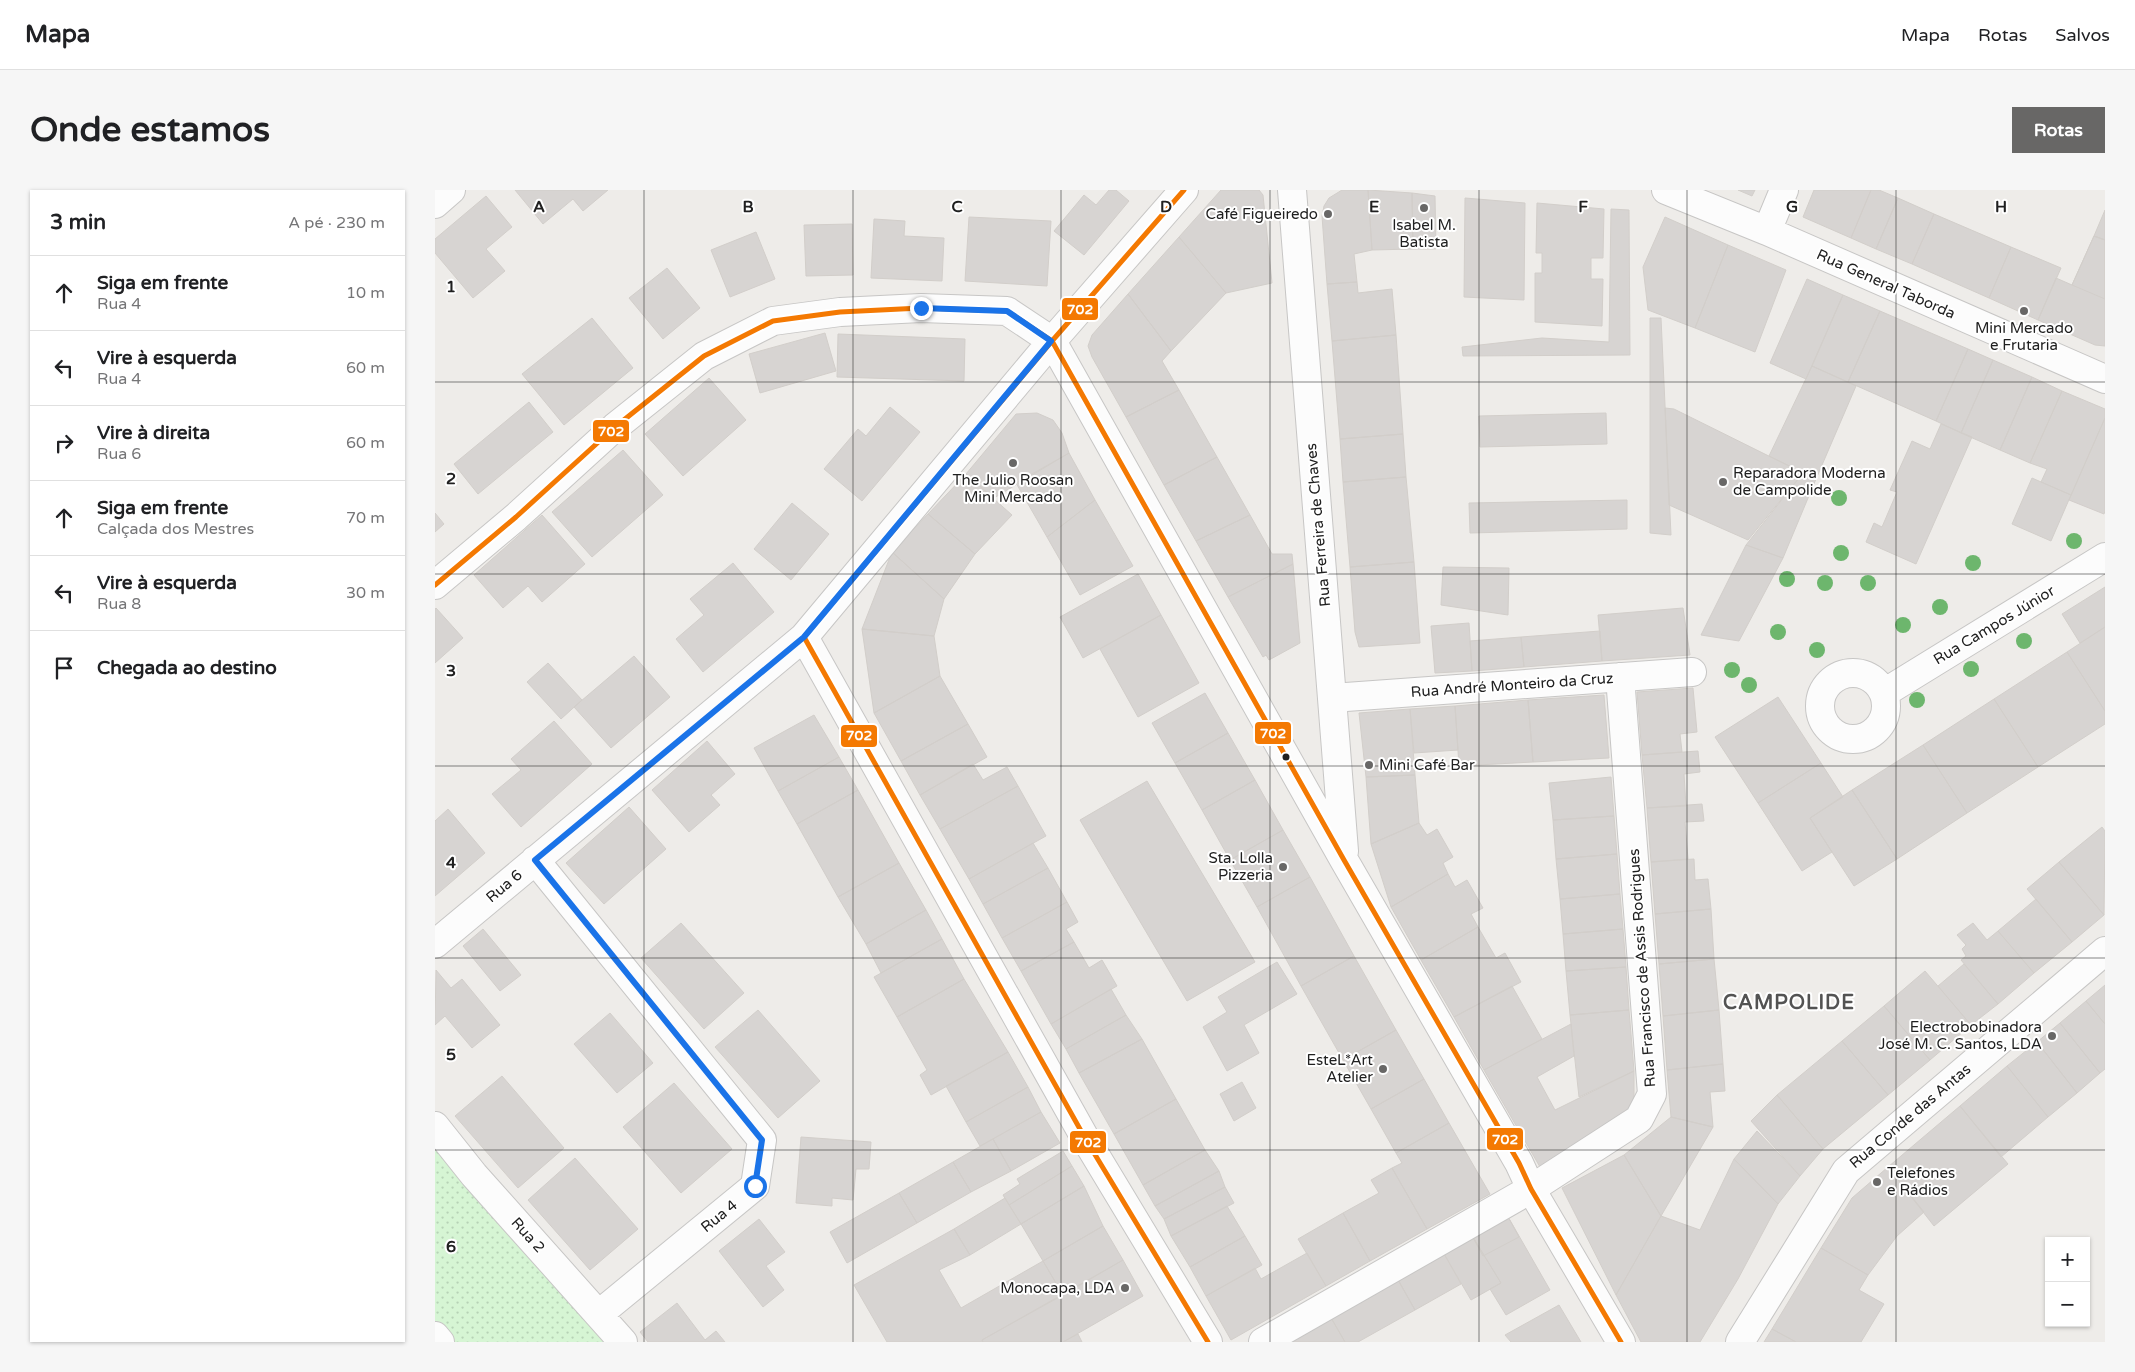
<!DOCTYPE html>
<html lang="pt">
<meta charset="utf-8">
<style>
:root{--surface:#fff;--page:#f6f6f6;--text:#202124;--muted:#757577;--line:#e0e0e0;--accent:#686766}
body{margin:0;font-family:"Varela Round",sans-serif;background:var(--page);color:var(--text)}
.controls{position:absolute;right:15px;bottom:15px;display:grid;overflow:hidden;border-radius:0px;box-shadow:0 1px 4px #0004}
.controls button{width:45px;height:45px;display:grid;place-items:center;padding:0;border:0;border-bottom:1px solid var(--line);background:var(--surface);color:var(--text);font:25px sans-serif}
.stop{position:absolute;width:15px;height:15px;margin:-11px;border:4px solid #1a73e8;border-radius:50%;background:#fff}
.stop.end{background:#1a73e8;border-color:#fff;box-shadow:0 1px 5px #0008}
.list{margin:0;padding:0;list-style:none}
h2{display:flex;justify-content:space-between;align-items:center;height:65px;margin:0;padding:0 20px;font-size:21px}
h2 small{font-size:16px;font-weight:400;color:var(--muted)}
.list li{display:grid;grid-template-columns:32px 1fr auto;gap:15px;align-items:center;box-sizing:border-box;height:75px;padding:0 20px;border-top:1px solid var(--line)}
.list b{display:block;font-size:19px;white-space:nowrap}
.list p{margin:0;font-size:16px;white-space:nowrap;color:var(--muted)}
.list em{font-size:16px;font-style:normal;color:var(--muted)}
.icon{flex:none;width:28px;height:28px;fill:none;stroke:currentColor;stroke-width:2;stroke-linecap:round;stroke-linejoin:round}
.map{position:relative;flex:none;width:1670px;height:1152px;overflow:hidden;border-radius:0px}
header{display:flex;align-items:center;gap:30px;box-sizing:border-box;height:70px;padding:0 25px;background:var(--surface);border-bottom:1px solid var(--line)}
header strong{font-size:24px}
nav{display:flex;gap:28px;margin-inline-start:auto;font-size:18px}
.intro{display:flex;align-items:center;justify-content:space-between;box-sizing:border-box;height:120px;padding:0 30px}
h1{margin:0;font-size:35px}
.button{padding:12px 22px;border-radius:0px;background:var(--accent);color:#fff;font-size:18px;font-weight:700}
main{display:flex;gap:30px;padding:0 30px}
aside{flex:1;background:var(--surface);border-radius:0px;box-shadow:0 1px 4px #0004}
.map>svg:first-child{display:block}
.park{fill:url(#park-dots)}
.building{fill:#d7d4d2;stroke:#d2ceca}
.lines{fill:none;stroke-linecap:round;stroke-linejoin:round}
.minor-casing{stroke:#c7c6c5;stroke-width:30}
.minor{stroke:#fcfcfc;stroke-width:28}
.bus-1-casing{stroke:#fff;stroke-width:9}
.bus-1{stroke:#f47902;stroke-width:5}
.tree{fill:#6db66d}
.route{stroke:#1a73e8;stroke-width:6}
.grid{fill:none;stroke:#202020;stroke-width:1;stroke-opacity:0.55}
.poi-dot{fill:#686766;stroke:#fff;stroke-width:2}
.bus-dot{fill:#202020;stroke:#fff;stroke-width:2}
.labels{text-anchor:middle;stroke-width:4;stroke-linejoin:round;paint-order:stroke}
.poi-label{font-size:15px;fill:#202020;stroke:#fff;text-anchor:end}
.street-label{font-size:15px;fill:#202020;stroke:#fff}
.district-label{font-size:20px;font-weight:bold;letter-spacing:1px;fill:#535353;stroke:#fff}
.grid-label{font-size:16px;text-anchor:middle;font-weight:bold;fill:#202020;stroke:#fff;stroke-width:4;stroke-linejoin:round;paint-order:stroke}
.line-badge{stroke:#fff;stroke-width:2}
.badge-label{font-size:14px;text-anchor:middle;font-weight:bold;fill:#fff}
</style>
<header>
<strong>Mapa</strong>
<nav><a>Mapa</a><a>Rotas</a><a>Salvos</a></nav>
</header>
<div class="intro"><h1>Onde estamos</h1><a class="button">Rotas</a></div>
<main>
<aside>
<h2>3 min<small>A pé · 230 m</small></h2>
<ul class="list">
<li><svg class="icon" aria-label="ahead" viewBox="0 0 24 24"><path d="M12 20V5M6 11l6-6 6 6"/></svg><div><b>Siga em frente</b><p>Rua 4</p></div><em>10 m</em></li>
<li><svg class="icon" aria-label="left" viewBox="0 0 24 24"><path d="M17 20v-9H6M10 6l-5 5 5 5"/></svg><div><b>Vire à esquerda</b><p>Rua 4</p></div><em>60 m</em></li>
<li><svg class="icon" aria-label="right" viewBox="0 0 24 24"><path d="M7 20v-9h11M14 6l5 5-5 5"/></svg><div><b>Vire à direita</b><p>Rua 6</p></div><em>60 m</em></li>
<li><svg class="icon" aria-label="ahead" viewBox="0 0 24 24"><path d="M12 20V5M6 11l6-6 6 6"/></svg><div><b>Siga em frente</b><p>Calçada dos Mestres</p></div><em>70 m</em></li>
<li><svg class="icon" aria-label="left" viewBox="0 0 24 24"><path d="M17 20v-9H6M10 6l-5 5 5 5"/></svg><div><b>Vire à esquerda</b><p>Rua 8</p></div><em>30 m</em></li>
<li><svg class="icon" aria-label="arrive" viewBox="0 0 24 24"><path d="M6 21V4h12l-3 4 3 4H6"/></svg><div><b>Chegada ao destino</b></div></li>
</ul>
</aside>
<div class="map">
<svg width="1670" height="1152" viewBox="0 0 1670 1152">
<defs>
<pattern id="park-dots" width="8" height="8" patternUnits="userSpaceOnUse" patternTransform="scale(1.25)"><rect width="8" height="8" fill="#d6f5d4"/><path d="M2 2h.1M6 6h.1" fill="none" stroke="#b7d2b6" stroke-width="1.8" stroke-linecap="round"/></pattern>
</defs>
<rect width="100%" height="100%" fill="#eeece9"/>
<path class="park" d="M0 928 190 1152H0Z"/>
<path class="building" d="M80 0H173L148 21 138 9 108 34Z
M674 0H681L694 11 649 65 619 41 649 5 661 15Z
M786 0H824L828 5 837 93 791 103 744 47Z
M907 0H933L937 60 919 64 922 92 892 94 887 26 889 16 894 8Z
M933 0 977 3 978 59 937 60Z
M1303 0H1320L1317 6Z
M1379 0H1436L1416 48 1368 27Z
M1436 0H1444L1463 8 1441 59 1416 48Z
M977 3 1000 6 1001 59H978Z
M51 6 77 37 51 59 70 81 38 108 0 63V49Z
M1030 8 1090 13 1089 110 1029 107Z
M1463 8 1499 24 1477 74 1441 59Z
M1102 13 1169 19 1168 68H1156V89H1168L1167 136 1100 132V83H1107V63H1101Z
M1176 19 1194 20 1195 165 1028 166 1027 157 1107 148 1174 152Z
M1670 20V50L1659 46Z
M1499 24 1576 57 1554 108 1477 74Z
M534 27 616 31 612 96 530 91Z
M1230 27 1293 55 1260 138 1213 120 1208 77Z
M439 29 470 31 469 46 509 48 507 91 436 88Z
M417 34 418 85 371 86 369 35Z
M321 42 340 89 295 107 276 60Z
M1659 46 1670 50V156L1660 155 1603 130 1621 88 1637 95Z
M1659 46 1670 50V109L1637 95Z
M744 47 791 103 736 161 693 104Z
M1293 55 1351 80 1320 162 1260 138Z
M1576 57 1626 78 1603 130 1554 108Z
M232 78 265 118 228 149 194 108Z
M1372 89 1408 105 1371 189 1335 173Z
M922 92 923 103 957 99 961 145 897 151 892 94Z
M693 104 736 161 727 171 744 200 691 227 657 167 653 156 657 145Z
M1408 105 1445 121 1413 192 1377 176Z
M1445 121 1533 159 1501 231 1413 192Z
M157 128 198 178 129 235 87 184Z
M1215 128H1226L1236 345 1215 343Z
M390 143 401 181 325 203 314 164Z
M403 144 530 149 529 191 402 187Z
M961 145 968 244 905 249 897 151Z
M1533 159 1558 170 1526 243 1501 231Z
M1558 170 1597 187 1565 260 1526 243Z
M1377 176 1421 196 1381 289 1334 266Z
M1597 187 1627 201 1595 273 1565 260Z
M274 188 311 230 248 286 210 244Z
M744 200 782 267 729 295 691 227Z
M1627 201 1670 219V228L1636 305 1606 292 1612 279 1595 273Z
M94 212 118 242 43 304 19 274Z
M455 217 485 242 427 311 389 279 423 239 431 246Z
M1230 218 1239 219 1368 283 1313 350 1234 315Z
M602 223 618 230 627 243 634 263 559 308 531 284 581 224Z
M1171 223 1172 254 1045 257 1044 226Z
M1670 228V321L1669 324 1634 310Z
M1506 234 1537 247 1481 374 1431 352 1439 333 1447 337 1462 302 1455 300 1477 251 1495 259Z
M968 244 971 287 908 292 905 249Z
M188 260 228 305 157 367 117 322Z
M634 263 660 310 612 347 581 293Z
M782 267 815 325 761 351 729 295Z
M1368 283 1381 289 1348 368 1311 355Z
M531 284 577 325 540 364 493 324Z
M971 287 979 372 915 377 908 292Z
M1597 288 1636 305 1616 351 1577 334Z
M660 310 698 376 645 405 612 347Z
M1192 310V339L1035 343 1034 313Z
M357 313 394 344 356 390 319 359Z
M0 323 9 334 0 342Z
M493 324 540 364 509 409 457 362Z
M107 325 150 374 107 412 93 396 68 418 39 385Z
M815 325 837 364H857L858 374 793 407 761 351Z
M1311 355 1348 368 1304 451 1266 445Z
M457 362 509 409 499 446 427 439Z
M979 372 985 453 924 457 920 442 915 377Z
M298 373 339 422 268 482 241 449 269 425 255 409Z
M858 374 865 453 834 470 831 465 828 467 793 407Z
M1008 377 1074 378 1073 425 1006 415Z
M703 384 726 425 648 468 625 427Z
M1670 397V437L1645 453 1627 424Z
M1 418 28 448 0 473V419Z
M1248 418 1255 465 1167 471 1163 425Z
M726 425 764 493 703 527 665 459Z
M1034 433 1037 481 1000 483 996 436Z
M1670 437V521L1632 462Z
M427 439 499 446 505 486 439 523Z
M1165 441 1167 471 1089 477 1086 447Z
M1086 447 1089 477 1037 481 1035 451Z
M1632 462 1670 521V534L1603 577 1559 509Z
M199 466 235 507 176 558 139 517Z
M113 473 147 510 126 529 92 492Z
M505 486 533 534 466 571 439 523Z
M1258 498 1262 542 1245 544 1247 562 1207 565 1202 502Z
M770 503 793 543 740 573 717 533Z
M1169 505 1174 568 1098 572 1093 510Z
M1343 507 1386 573 1323 613 1280 547Z
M1559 509 1603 577 1532 623 1488 555Z
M1093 510 1098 572 1024 576 1020 516Z
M1020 516 1023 560 979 563 975 519Z
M975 519 980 585 931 587 924 523Z
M379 525 404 567 343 601 319 558Z
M119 531 157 574 86 637 57 604 86 580 76 569Z
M533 534 552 567 485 605 466 571Z
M793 543 820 590 767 620 740 573Z
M272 551 300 584 276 605 285 615 254 642 217 600Z
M1488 555 1532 623 1462 669 1417 600Z
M1263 561 1265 582 1249 584 1251 616 1212 618 1207 565Z
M404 567 423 600 362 634 343 601Z
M1386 573 1408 607 1375 628 1397 662 1367 681 1323 613Z
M538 574 548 590 572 577 583 596 505 639 485 605Z
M980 585 984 633 936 654 931 587Z
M1176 587 1179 626 1118 630 1114 593Z
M820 590 848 640 795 670 767 620Z
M712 591 820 772 752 811 645 630Z
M583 596 611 646 534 689 505 639Z
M423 600 464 673 403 707 362 634Z
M1417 600 1462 669 1419 696 1375 628Z
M1267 614 1269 631 1250 632 1253 669 1216 672 1212 618Z
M194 617 231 659 169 714 131 673Z
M13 619 50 663 0 706V631Z
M1179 626 1182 664 1121 669 1118 630Z
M984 633 992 645 1002 639 1018 667 1008 673 1013 684 956 717 936 654Z
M1667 637 1670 641 1669 725 1624 672Z
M848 640 875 687 822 717 795 670Z
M598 653 613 678 548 714 534 689Z
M1182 664 1185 704 1125 709 1121 669Z
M1259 669 1260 690 1273 689 1276 719 1220 724 1216 672Z
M1624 672 1669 725 1637 752 1592 699Z
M464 673 491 720 431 754 403 707Z
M613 678 632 712 567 748 548 714Z
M1013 684 1020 697 1032 690 1048 718 1036 724 1043 737 986 770 956 717Z
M875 687 919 766 866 796 822 717Z
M1185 704 1188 739 1128 744 1125 709Z
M1601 709 1637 752 1599 783 1563 741Z
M632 712 643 732 631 739 639 752 586 781 567 748Z
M1276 719 1279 769 1224 774 1220 724Z
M491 720 507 749 446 783 431 754Z
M246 733 309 803 269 839 206 768Z
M1538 733 1552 750 1563 741 1599 783 1563 814 1526 770 1531 766 1527 759 1531 755 1522 745Z
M1043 737 1061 768 1070 763 1086 792 1019 827 986 770Z
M48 739 86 785 65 801 28 756Z
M1188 739 1191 777 1131 781 1128 744Z
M507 749 529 789 462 827 439 787Z
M639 752 654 778 667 770 682 796 616 834 586 781Z
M919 766 961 840 908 870 866 796Z
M1279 769 1284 820 1228 826 1224 774Z
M842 772 862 804 809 835 824 863 792 881 768 837 792 822 783 807Z
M1529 774 1563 814 1536 835 1503 796Z
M1191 777 1194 820 1135 825 1131 781Z
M1 780 16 798 27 789 65 835 37 858 10 826 0 835Z
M1490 781 1536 835 1495 870 1449 816Z
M529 789 573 862 496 905 485 885 492 880 462 827Z
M1670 795V834L1651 811Z
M1077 796 1107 849 1049 880 1019 827Z
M676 799 691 825 631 859 616 834Z
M1651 811 1670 834V879L1665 883 1625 833Z
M1449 816 1495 870 1453 905 1407 851Z
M323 820 385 891 343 928 280 857Z
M1194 820 1199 881 1144 907 1135 825Z
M1284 820 1288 874 1232 880 1228 826Z
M175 823 218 873 182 903 139 854Z
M691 825 707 849 644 883 631 859Z
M1625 833 1665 883 1642 903 1602 852Z
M1136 834 1139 866 1102 887 1120 920 1199 881V909L1195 921 1105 977 1049 880Z
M961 840 989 889 936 919 908 870Z
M707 849 741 909 679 944 644 883Z
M1407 851 1453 905 1388 959 1342 905Z
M1602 852 1642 903 1613 927 1572 876Z
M573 862 593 897 531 932 511 896Z
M1288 874 1290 901 1275 902 1278 937 1236 927 1232 880Z
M1572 876 1613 927 1566 967 1525 916Z
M67 886 129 958 83 998 20 926Z
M989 889 1014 933 961 963 936 919Z
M807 892 821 918 799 931 785 904Z
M239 893 297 959 246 1003 188 937Z
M593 897 606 922 545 956 531 932Z
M1342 905 1388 959 1365 986 1316 931Z
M741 909 770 960 708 995 679 944Z
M1525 916 1573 974 1499 1036 1453 977Z
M606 922 625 953 576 981 558 949Z
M1236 927 1278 937 1226 1026 1189 965Z
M1014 933 1055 1004 992 1039 957 978 967 973 961 963Z
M1322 941 1365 986 1343 1014 1299 969Z
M366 947 436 952 434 979H421L418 1010 397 1008V1016L361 1013Z
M558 949 576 981 536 1002 518 972Z
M770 960 784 981 720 1016 708 995Z
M628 961 637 976 574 1015 568 1005 585 994 582 989Z
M1189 965 1226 1026 1181 1105 1127 998Z
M140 968 203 1039 155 1080 93 1010Z
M1299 969 1343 1014 1303 1089 1265 1152H1206L1181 1105 1226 1026 1265 1040Z
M518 972 536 1002 482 1033 464 1003Z
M637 976 649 996 586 1034 574 1015Z
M1453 977 1489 1022 1462 1046 1433 1085 1386 1058 1417 1008Z
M957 978 992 1039 935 1071 908 1023 944 1003 936 990Z
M784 981 790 997 729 1029 720 1016Z
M649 996 668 1036 608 1071 586 1034Z
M790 997 799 1013 736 1046 729 1029Z
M464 1003 482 1033 412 1073 395 1042Z
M570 1008 586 1034 535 1065 519 1039Z
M792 1016 810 1046 755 1077 736 1046Z
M908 1023 935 1071 891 1096 863 1049Z
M1072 1025 1115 1100 1071 1125 1055 1099 1066 1093 1036 1044Z
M1072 1025 1084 1047 1048 1066 1036 1044Z
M324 1029 350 1062 331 1076 349 1100 328 1117 284 1061Z
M668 1036 688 1070 628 1105 608 1071Z
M519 1039 535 1065 504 1080 526 1118 608 1071 628 1105 547 1150 548 1152H452L419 1095Z
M1036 1044 1066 1093 1036 1110 1008 1062Z
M810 1046 827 1075 771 1106 755 1077Z
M1386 1058 1433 1085 1424 1100 1449 1114 1426 1152H1361L1337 1139Z
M1008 1062 1026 1094 980 1120 962 1088Z
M872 1063 891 1096 796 1150 771 1106 820 1078 826 1089Z
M688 1070 708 1106 628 1152H548L547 1150Z
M962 1088 980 1120 923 1152H910L895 1126Z
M242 1113 270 1150 281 1141 290 1152H213L205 1142Z
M1124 1115 1146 1152H1076L1070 1145Z
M895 1126 910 1152H849Z
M1337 1139 1361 1152H1329Z
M643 1144 647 1152H628Z"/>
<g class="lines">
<defs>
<path id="minor" d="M749 0 617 151 369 447 650 948 773 1152
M857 0 909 661
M1231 0 1332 41 1670 189
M0 14 16 0
M1332 41 1349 0
M0 395 81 327 180 237 269 166 338 131 405 122 486 118 572 121 617 151 909 670 1084 973 1096 999 1186 1152
M1385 516a33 33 0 1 1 66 0a33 33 0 1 1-66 0Z
M1449 503 1670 367
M897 508 1257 482
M100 670 327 950 320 996 164 1124
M0 754 369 447
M0 936 39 985 188 1152
M0 1146 5 1152
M828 1152 1096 999 1204 929 1217 904 1185 487
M1305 1152 1411 981 1670 761"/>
</defs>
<use href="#minor" class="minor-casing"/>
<use href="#minor" class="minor"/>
<defs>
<path id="bus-1" d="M749 0 617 151 369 447 650 948 773 1152
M0 395 81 327 180 237 269 166 338 131 405 122 486 118 572 121 617 151 909 670 1084 973 1096 999 1186 1152"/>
</defs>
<use href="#bus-1" class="bus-1-casing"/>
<use href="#bus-1" class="bus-1"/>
</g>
<g class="tree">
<circle cx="1404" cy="308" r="8"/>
<circle cx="1639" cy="351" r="8"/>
<circle cx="1406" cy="363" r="8"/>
<circle cx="1538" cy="373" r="8"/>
<circle cx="1352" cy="389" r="8"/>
<circle cx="1390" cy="393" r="8"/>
<circle cx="1433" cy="393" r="8"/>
<circle cx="1505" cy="417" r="8"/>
<circle cx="1468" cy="435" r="8"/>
<circle cx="1343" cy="442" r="8"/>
<circle cx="1589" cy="451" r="8"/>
<circle cx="1382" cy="460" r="8"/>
<circle cx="1536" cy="479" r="8"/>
<circle cx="1297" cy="480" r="8"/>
<circle cx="1314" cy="495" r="8"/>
<circle cx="1482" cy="510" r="8"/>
</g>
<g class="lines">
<path class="route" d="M320 996 327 950 100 670 369 447 616 151 572 121 486 118"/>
</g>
<path class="grid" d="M209 0V1152M418 0V1152M626 0V1152M835 0V1152M1044 0V1152M1252 0V1152M1461 0V1152M0 192H1670M0 384H1670M0 576H1670M0 768H1670M0 960H1670"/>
<g class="poi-dot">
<circle cx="989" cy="18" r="5"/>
<circle cx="893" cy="24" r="5"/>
<circle cx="1589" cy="121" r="5"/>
<circle cx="578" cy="273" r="5"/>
<circle cx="1288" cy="292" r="5"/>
<circle cx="934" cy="575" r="5"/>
<circle cx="848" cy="677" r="5"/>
<circle cx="1617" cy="846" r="5"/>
<circle cx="948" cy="879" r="5"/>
<circle cx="1442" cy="992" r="5"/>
<circle cx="690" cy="1098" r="5"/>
</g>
<circle class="bus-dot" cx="851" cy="567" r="4.5"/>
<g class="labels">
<g class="poi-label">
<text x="883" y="29">Café Figueiredo</text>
<text x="989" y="40" text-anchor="middle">Isabel M.<tspan x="989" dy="17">Batista</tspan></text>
<text x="1589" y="143" text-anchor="middle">Mini Mercado<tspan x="1589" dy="17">e Frutaria</tspan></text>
<text x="1298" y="288" text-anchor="start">Reparadora Moderna<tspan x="1298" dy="17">de Campolide</tspan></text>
<text x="578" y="295" text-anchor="middle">The Julio Roosan<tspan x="578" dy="17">Mini Mercado</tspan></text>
<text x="944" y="580" text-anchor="start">Mini Café Bar</text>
<text x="838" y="673">Sta. Lolla<tspan x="838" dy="17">Pizzeria</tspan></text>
<text x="1607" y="842">Electrobobinadora<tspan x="1607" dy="17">José M. C. Santos, LDA</tspan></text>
<text x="938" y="875">EsteL*Art<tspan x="938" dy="17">Atelier</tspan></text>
<text x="1452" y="988" text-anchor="start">Telefones<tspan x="1452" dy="17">e Rádios</tspan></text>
<text x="680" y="1103">Monocapa, LDA</text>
</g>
<g class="street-label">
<text transform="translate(1451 94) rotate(24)" y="5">Rua General Taborda</text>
<text transform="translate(883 335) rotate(-95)" y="5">Rua Ferreira de Chaves</text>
<text transform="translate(1559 435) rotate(-31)" y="5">Rua Campos Júnior</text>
<text transform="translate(1077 495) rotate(-4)" y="5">Rua André Monteiro da Cruz</text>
<text transform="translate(69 696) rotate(-40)" y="5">Rua 6</text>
<text transform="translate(1207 778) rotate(-94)" y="5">Rua Francisco de Assis Rodrigues</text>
<text transform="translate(1475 926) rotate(-40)" y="5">Rua Conde das Antas</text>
<text transform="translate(284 1026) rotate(-39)" y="5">Rua 4</text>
<text transform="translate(93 1045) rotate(48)" y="5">Rua 2</text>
</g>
<g class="district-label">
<text x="1354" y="819">CAMPOLIDE</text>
</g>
</g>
<g class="grid-label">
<text x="104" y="22">A</text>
<text x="313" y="22">B</text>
<text x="522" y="22">C</text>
<text x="731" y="22">D</text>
<text x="939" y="22">E</text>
<text x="1148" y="22">F</text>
<text x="1357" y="22">G</text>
<text x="1566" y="22">H</text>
<text x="16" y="102">1</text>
<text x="16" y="294">2</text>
<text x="16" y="486">3</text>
<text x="16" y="678">4</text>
<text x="16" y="870">5</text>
<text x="16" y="1062">6</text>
</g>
<g class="line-badge">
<rect x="626" y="107" width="38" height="24" rx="5" fill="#f47902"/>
<rect x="157" y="229" width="38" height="24" rx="5" fill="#f47902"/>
<rect x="819" y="531" width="38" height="24" rx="5" fill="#f47902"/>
<rect x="405" y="534" width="38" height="24" rx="5" fill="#f47902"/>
<rect x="1051" y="937" width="38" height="24" rx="5" fill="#f47902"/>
<rect x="634" y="940" width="38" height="24" rx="5" fill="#f47902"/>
</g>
<g class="badge-label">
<text x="645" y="124">702</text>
<text x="176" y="246">702</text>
<text x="838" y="548">702</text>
<text x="424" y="550">702</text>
<text x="1070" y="954">702</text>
<text x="653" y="957">702</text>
</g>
</svg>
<div class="controls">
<button>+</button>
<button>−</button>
</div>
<div class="stop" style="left:320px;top:996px"></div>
<div class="stop end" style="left:486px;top:118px"></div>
</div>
</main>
